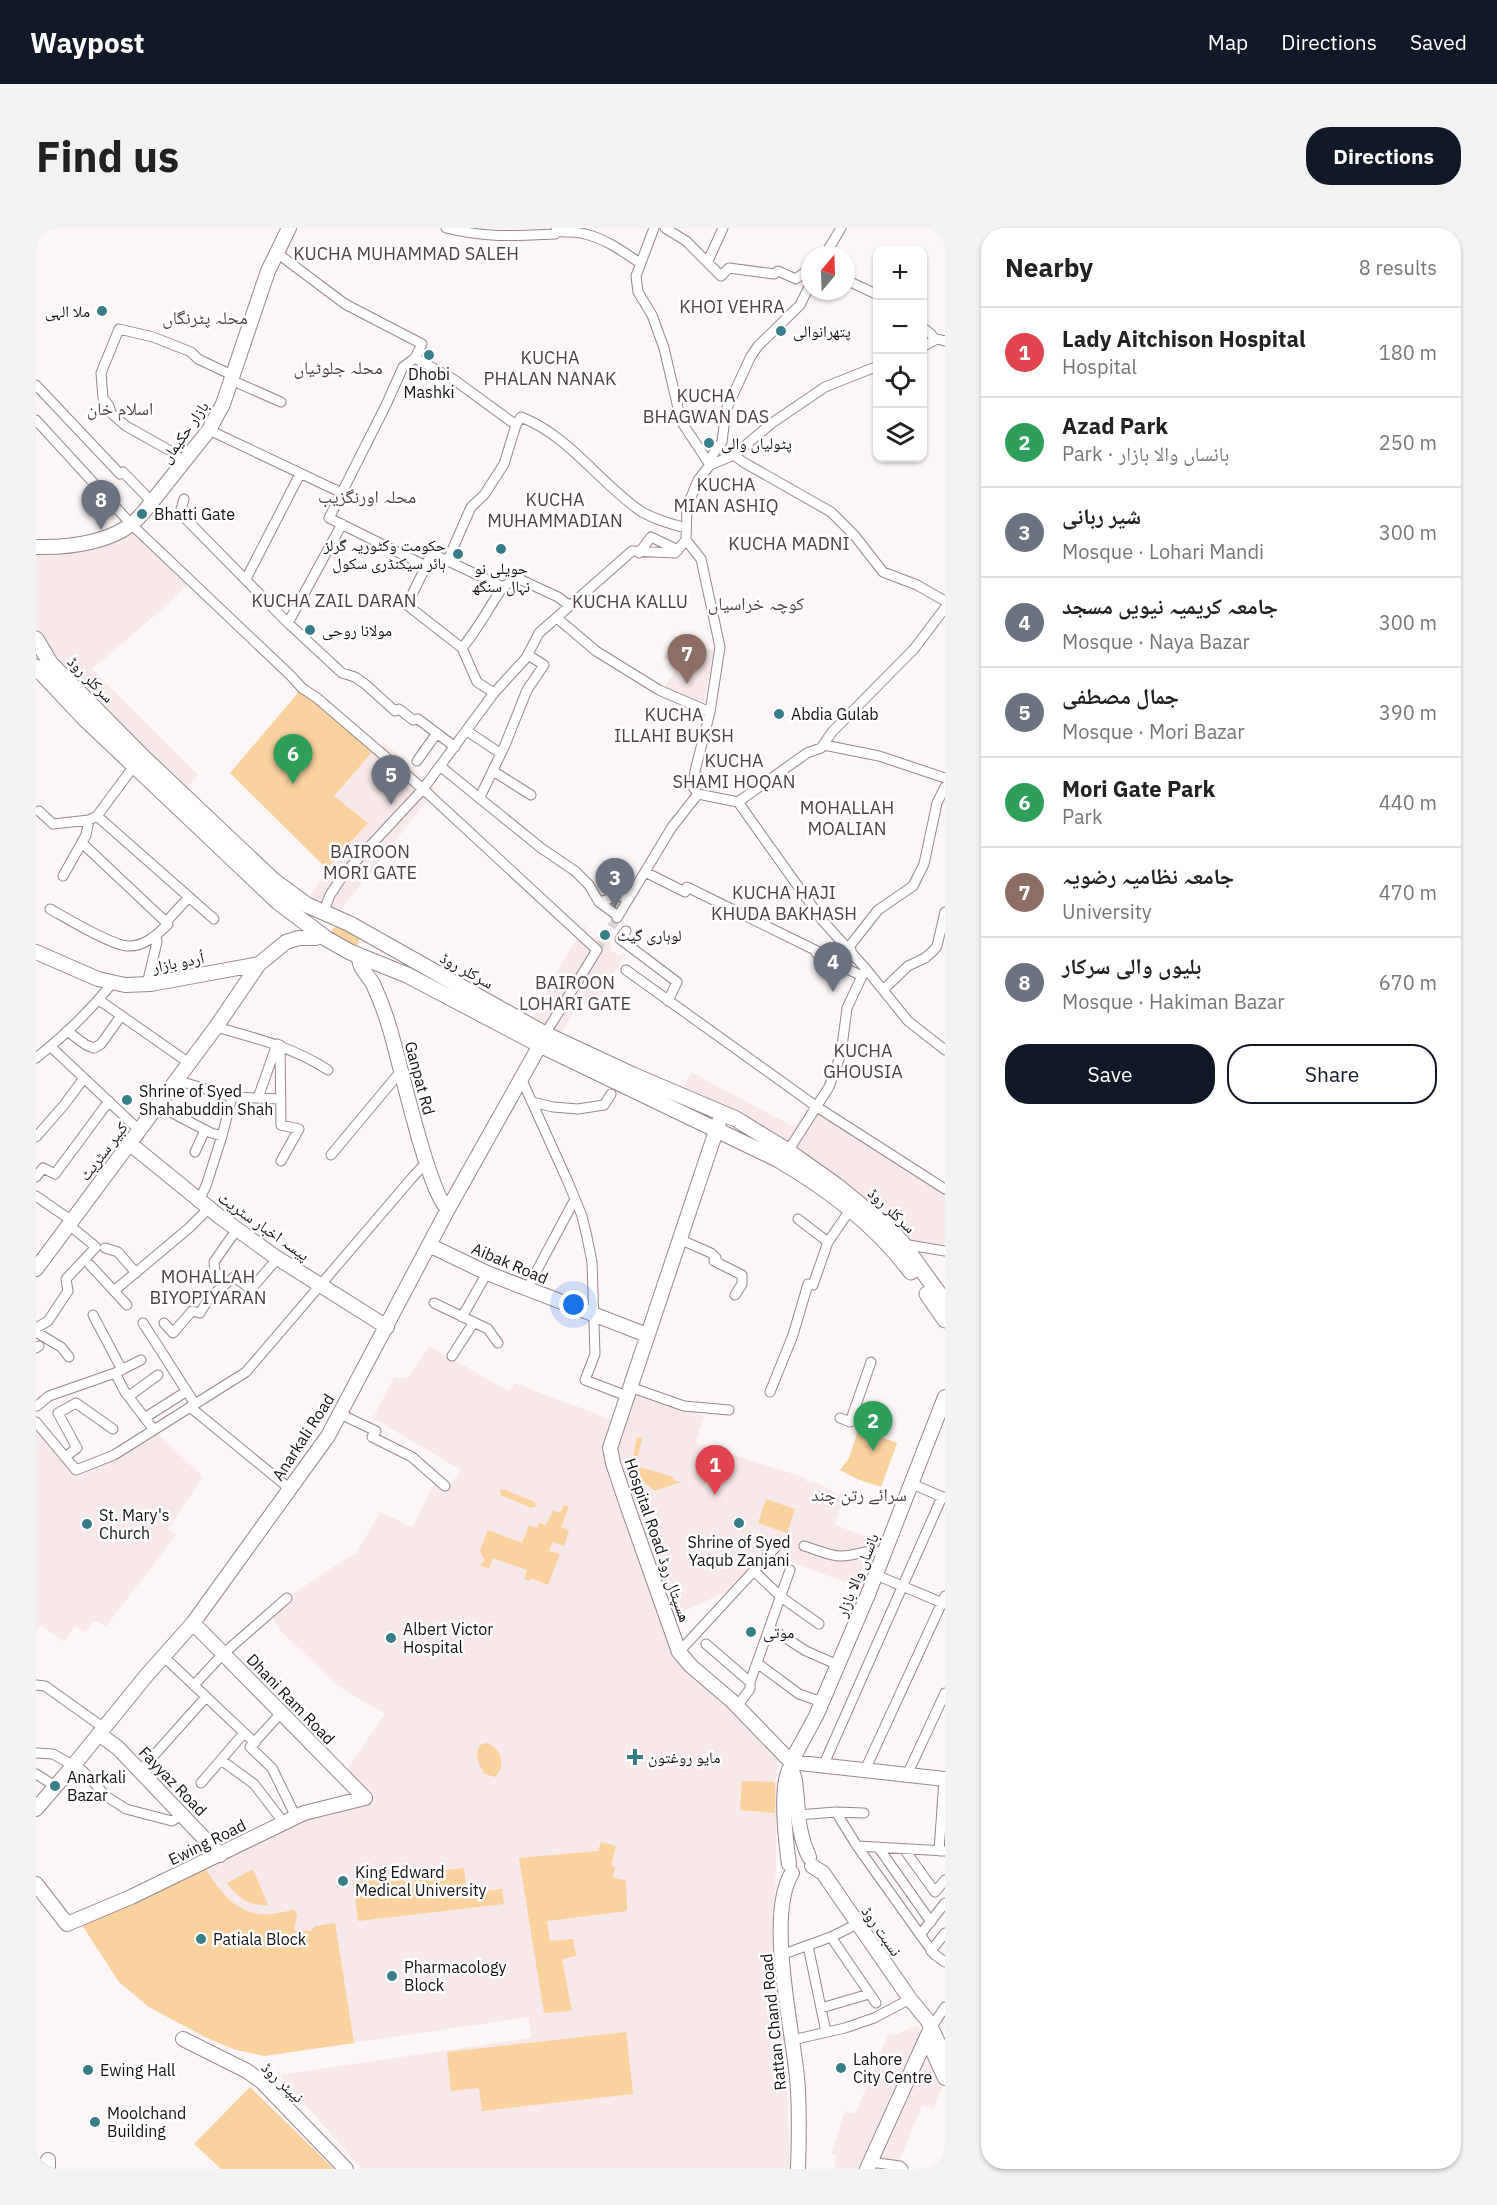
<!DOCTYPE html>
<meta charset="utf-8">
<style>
:root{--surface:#fff;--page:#f2f2f2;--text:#222;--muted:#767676;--line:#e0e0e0;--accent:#111827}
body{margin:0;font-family:"IBM Plex Sans","Noto Naskh Arabic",sans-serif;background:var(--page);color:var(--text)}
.controls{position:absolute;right:18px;top:18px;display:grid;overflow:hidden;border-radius:12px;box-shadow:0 2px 4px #0004}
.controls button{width:54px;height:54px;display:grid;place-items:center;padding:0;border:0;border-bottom:2px solid var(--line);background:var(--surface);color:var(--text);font:30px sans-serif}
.compass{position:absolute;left:765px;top:18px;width:54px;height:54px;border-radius:50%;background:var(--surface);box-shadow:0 2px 4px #0004;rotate:19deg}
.you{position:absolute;left:538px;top:1077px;width:21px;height:21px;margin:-15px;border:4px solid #fff;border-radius:50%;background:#1a73e8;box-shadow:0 0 0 9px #1a73e833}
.badge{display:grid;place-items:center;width:39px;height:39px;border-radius:50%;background:var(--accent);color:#fff;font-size:20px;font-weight:700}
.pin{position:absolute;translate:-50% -50px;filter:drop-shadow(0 2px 3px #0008)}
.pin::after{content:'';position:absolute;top:32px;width:21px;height:18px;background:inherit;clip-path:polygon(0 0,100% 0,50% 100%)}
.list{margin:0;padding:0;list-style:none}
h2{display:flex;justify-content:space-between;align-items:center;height:78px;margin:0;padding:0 24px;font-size:26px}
h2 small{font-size:20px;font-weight:400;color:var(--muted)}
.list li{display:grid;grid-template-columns:39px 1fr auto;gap:18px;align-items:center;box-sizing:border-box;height:90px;padding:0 24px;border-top:2px solid var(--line)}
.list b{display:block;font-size:22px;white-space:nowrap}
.list p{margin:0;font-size:20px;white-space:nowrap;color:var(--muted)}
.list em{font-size:20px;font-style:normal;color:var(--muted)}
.actions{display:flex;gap:12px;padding:18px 24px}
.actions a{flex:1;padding:14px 0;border:2px solid var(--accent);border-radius:24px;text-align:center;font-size:21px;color:var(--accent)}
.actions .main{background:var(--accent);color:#fff}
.icon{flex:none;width:33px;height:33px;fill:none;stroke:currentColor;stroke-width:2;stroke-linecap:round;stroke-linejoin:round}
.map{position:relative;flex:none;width:909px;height:1941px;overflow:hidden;border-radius:24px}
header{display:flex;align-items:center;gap:36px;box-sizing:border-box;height:84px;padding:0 30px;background:var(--accent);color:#fff}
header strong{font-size:28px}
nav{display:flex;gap:33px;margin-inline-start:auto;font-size:21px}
.intro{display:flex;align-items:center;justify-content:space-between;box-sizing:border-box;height:144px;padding:0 36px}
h1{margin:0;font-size:42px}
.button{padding:15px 27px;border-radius:24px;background:var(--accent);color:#fff;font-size:21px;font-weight:700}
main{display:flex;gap:36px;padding:0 36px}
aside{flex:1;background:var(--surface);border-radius:24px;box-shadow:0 2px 4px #0004}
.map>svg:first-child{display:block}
.built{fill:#f7e8e9}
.green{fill:#f9d29e}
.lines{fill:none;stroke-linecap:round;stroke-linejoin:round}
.street-tunnel{stroke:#dad4d4;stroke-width:9;stroke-dasharray:9 4.5;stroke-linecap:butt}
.street-casing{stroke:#978789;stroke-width:11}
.secondary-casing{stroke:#978789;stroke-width:16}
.primary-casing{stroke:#978789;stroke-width:17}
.street{stroke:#fff;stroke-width:9}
.secondary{stroke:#fff;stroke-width:14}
.primary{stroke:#fff;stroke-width:15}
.poi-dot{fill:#377e88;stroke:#fff;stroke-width:2}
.labels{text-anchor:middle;stroke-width:5;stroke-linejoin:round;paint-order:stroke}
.poi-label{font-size:16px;fill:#161011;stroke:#fff;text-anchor:start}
.street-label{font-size:16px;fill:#161011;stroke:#fff}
.neighbourhood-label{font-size:18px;fill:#504244;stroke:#fff}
</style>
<header>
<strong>Waypost</strong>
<nav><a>Map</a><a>Directions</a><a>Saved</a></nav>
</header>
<div class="intro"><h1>Find us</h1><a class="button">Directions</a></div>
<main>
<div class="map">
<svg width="909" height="1941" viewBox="0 0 909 1941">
<rect width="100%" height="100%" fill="#fdf6f7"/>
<path class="built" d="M96 297 155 353 130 378 56 441 162 547 148 563 17 429 0 399V326L14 325Z
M634 419 640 423 642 420 678 422 668 474 661 478 626 463 642 439 627 430Z
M347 514 400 561 300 688 272 671 291 641 332 595 297 568Z
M549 697 552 706 556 709 564 708 575 715V722L582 727 590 725 558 780 544 773 525 806 495 791 517 754 515 753Z
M655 844 758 899 774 874 909 961V1022L872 1014 839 983 647 863Z
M393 1118 473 1163 479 1155 576 1192 570 1219 633 1416 647 1438 741 1526 739 1687 751 1861 754 1941H326L243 1847 495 1810 493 1789 228 1828 197 1821 169 1809 113 1779 83 1754 46 1697 270 1587 332 1571 308 1546 349 1486 302 1458 245 1403 235 1387 257 1366 311 1330 320 1326 344 1284 376 1299 400 1252 412 1260 425 1242 337 1190 358 1149 372 1150Z
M597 1166 668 1188 660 1215 770 1250 769 1253 784 1256 807 1269 799 1297 848 1315 830 1362 734 1326 741 1316 702 1358 638 1388 579 1224Z
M0 1192 40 1242 118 1202 167 1249 132 1301 141 1306 70 1398 58 1393 50 1404 38 1398 28 1414 5 1397 0 1403Z
M882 1797 884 1805 909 1849 898 1881 886 1877 860 1941H798L800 1927 795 1926 809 1883 819 1886 853 1805 858 1807Z"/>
<path class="green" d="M266 460 340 520 298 568 332 595 291 641 194 545Z
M302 697 323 708C324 713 322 717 318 720L295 707 296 701Z
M824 1197 846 1204 845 1209 861 1215 845 1259 821 1251 804 1242 813 1230Z
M601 1209 606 1210 600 1238 638 1249 637 1252 645 1254 619 1263C595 1245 595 1236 601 1209Z
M467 1261 499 1274 500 1278 495 1280 465 1267 464 1262Z
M730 1271 759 1281 751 1305 722 1295Z
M528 1277 533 1279 525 1299 533 1302 528 1318 517 1314 513 1323 524 1326 512 1357 495 1350 493 1353 488 1351 491 1342 457 1330 453 1340 445 1338V1335L449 1333 444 1323 452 1302 486 1315 493 1297 501 1300 503 1295 510 1297 517 1282 524 1285Z
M451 1515C465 1521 471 1537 459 1549L449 1546C443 1538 438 1526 444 1517Z
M706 1553 739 1554V1585L704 1582Z
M565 1614 580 1618 575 1638 579 1639 577 1650 590 1652 591 1683 511 1693 514 1713 537 1711 540 1728 526 1731 536 1783 508 1785 483 1630 562 1623Z
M168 1638C191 1676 212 1697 258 1681L261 1687 258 1702 275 1703 279 1698 299 1695 318 1815 228 1828 197 1821 169 1809 113 1779 83 1754 46 1697Z
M428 1640 431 1665 466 1661 468 1676 322 1693 317 1654Z
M217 1641 232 1677C215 1679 199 1668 191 1655Z
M590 1804 597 1866 446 1883 443 1860 415 1863 411 1824Z
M214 1859 295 1938 298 1941H185L158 1916Z"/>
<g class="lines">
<path class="street-tunnel" d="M561 722 581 690"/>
<defs>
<path id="street" d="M410 0C450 10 479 8 519 6L520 3C530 5 540 3 549 6 570 11 586 23 604 35
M618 0 600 48 602 64 616 87 628 120 645 193 674 237
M629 0 650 13 685 48 693 40 738 46 742 43 760 51 770 43 774 44
M241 25 309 76 386 116 379 130 367 139 350 177 293 290 390 338 371 377 426 420 441 454 458 465
M789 27 805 0
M672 33 687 0
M810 52 842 67
M886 99 895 106 899 112
M886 119 901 111 909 113
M379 130 417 151 480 197 485 189C534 208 564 256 606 284 620 292 635 296 650 300
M195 152 245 174
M0 157 84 246 87 244 116 274
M0 192 96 297 254 447 266 460 281 470 387 561 561 722 509 806
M173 202 306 265
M698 227 707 234 795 284 819 308 847 344 881 357 909 373
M148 235 138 225 90 198 75 185 73 178 67 170 65 145 83 101 117 109 155 124 162 131 196 147
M674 237 675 229 686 214 690 182 715 128 722 118 764 77 774 57
M148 271 144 285 252 395 306 445 319 449 329 456 359 483 363 481 377 492 382 491 419 519
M603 325 615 309 642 322
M411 334 435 279 448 267 468 236 480 197
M390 338 395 325 467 359 481 350 522 369 534 378
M210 351 264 246
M521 390 560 423 623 462 674 484
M252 395 306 296
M426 420C442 401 453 379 467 359
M431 503 464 525
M788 517 843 528 909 550
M381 533 401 505
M98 538 61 588 178 691
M404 538 505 620 539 643 553 657 563 674 583 668 592 671
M457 543 495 567
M662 566 657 559 659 543 674 484 684 419 665 331 650 312 651 279 662 252 674 237 698 227 736 195 789 159 842 138
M662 566 702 574
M444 569 469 517 491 462 508 437 492 427
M702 574 771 525 785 520 796 504 878 421 909 380
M702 574 786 692 830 741 826 748 807 739 815 722
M3 583 17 596 53 592 61 588
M609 644 649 664 651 659 781 723 780 725 807 739
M27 648 50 607 53 592
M563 674 582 688
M14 681C32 691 73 716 91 718 108 719 121 707 132 696L46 615
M287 685 294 667 308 646 387 561 458 465 490 430 503 405 596 323 639 325 650 312
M581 690 636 599 662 566
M130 694 153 669
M590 703 584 711 641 754 632 773
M813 719 842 682 877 658 888 636 901 575 909 559
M830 741 872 793 909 822
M590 742 781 879 909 961
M111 756 121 714 120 708
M848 761 872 738 889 730 897 723 901 718 909 684
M63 772 153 835
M180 799C219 810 257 819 292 842
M31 803 50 817 58 820 65 816 85 788
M244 817 245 897 263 901 245 933
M15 819 103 902
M0 830C28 808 55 782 77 754
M485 850 532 954 546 988 551 1009 556 1034 559 1126 549 1152 591 1168
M140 852 196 869 245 871
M222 870 241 816
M496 874 517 879 542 881 568 877 575 866
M121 877 175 905 186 908 196 869
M0 909 28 877 48 850
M752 923 793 859 805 826 811 780 826 748
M159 924 169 902
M295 927 365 843
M0 949 7 940 19 946 73 873
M0 968 36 993
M163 972 170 958 186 908
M762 991 792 1014
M643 1011 675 1025 680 1030 678 1033 706 1047V1056L699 1067
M867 1016 909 1023
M69 1020 82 1024 100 1045
M54 1037 91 1077
M189 1055 179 1043 178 1034 201 1001
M491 1061 539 971
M79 1062 153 1000 173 980
M398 1075 452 1101 462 1115
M57 1087 86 1142
M426 1089 451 1045
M107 1095 159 1176
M128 1095 137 1105 156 1083 164 1085 173 1070 198 1049 215 1061 242 1030
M0 1100 12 1093 32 1063 30 1051 60 1019 33 997
M0 1104 25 1119 33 1129
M0 1120 3 1118
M416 1128 438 1094
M79 1145 89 1164 118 1202
M594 1159 648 1178 693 1182
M734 1164 757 1107 772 1056 777 1057 792 1014 814 982
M93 1168 122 1147
M1 1178 13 1168 79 1145 105 1132
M154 1179 254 1261
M304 1186 340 1203 336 1209 376 1229 409 1258
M110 1189 151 1163
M804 1190 814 1194 835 1134
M0 1194 40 1242 78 1227 210 1144 375 951 385 940 391 938
M29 1229 41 1220 22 1185 40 1175 77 1201
M876 1256 909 1270
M768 1318C779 1321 793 1328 805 1328 823 1328 827 1320 848 1325
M718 1343 745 1369 783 1396
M840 1347 909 1376
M734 1400 770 1423 802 1437
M670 1416 714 1454V1461L701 1478
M643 1424 739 1320
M127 1428 219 1515
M721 1435 763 1466 786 1474
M714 1454 754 1342
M0 1457 9 1458 68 1500
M158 1457 187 1426 251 1370
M245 1485 214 1519 236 1540 260 1589
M0 1525 17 1526 47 1543 70 1568 90 1581 136 1593 146 1587
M185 1532 218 1556 248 1595
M787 1538 906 1269
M829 1542 909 1368
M104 1543 170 1469
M0 1546 19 1558
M871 1547 909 1465
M165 1555 208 1505
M800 1584 821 1618 898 1726 909 1734
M761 1587 800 1584 828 1585
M821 1618 909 1623
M842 1619 895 1694
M868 1621 899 1664 909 1652
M903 1623 908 1551
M884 1707 909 1675
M795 1709 840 1775
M772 1718 790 1804
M895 1723 909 1705
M745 1727 795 1709 821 1696
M785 1780 833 1766
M895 1800 909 1779
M756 1812 809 1800 838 1790 874 1771
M834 1934 864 1938 867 1941"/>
<path id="secondary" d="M107 285 173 202 187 176 232 43 253 0
M0 319C34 320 82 314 105 287
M0 724 62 751 89 757 115 756 223 736 250 714 263 710H280L285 707
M323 728C322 739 332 747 337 756 346 775 353 796 358 816 366 844 394 969 412 981
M686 885 574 1220 577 1235 590 1274 643 1424 655 1438 696 1473 755 1534C754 1542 758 1546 759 1553 763 1582 760 1600 773 1629
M93 915 184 989 238 1028 351 1099
M393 1017 451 1045 611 1107
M0 1041 180 799 223 736
M909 1169 833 1364 780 1488 755 1534 909 1551
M157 1395 329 1570
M63 1506 82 1520 184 1627
M0 1581 37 1538 110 1448 157 1395 292 1208 412 981 504 817
M753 1636C750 1614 743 1559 754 1540
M776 1638 787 1645 874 1771 892 1793 909 1829
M756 1645C730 1686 756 1799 761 1849 764 1880 763 1910 762 1941
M0 1656 31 1696 95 1669 268 1585 329 1570
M147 1811 211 1843 225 1853 310 1941
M894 1817 909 1850
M12 1941V1932
M831 1941 895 1800"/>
<path id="primary" d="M0 411 15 436 107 529 237 652 271 677 314 696 509 806 597 847 700 891 752 923 800 957 853 1000 867 1016 909 1074
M0 439 49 491 242 674 291 711 314 724 371 747 504 817 741 931C791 960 840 997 875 1044
M891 1066 909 1092"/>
</defs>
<use href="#street" class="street-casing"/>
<use href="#secondary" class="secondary-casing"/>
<use href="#primary" class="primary-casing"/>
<use href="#street" class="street"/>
<use href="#secondary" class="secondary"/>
<use href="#primary" class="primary"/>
</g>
<g class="poi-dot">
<circle cx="66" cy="83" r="6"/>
<circle cx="745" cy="103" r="6"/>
<circle cx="393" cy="127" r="6"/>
<circle cx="673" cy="215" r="6"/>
<circle cx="106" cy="286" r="6"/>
<circle cx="465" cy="321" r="6"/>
<circle cx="422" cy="326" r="6"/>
<circle cx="274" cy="402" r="6"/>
<circle cx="743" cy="486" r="6"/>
<circle cx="569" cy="707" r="6"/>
<circle cx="91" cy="872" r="6"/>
<circle cx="703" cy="1295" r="6"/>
<circle cx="51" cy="1296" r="6"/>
<circle cx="715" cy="1404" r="6"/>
<circle cx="355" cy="1410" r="6"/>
<path d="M596 1520h6v6h6v6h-6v6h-6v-6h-6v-6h6z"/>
<circle cx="19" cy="1558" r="6"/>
<circle cx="307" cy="1653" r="6"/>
<circle cx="165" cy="1711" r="6"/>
<circle cx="356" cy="1748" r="6"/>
<circle cx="805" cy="1840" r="6"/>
<circle cx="52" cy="1842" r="6"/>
<circle cx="59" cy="1894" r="6"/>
</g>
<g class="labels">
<g class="poi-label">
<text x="54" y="89" text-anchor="end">ملا الہی</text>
<text x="757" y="109">پتھرانوالی</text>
<text x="393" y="152" text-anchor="middle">Dhobi<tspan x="393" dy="18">Mashki</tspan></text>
<text x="685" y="221">پٹولیاں والی</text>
<text x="118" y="292">Bhatti Gate</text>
<text x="410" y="323" text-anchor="end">حکومت وکٹوریہ گرلز<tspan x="410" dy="18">ہائر سیکنڈری سکول</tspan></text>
<text x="465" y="346" text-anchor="middle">حویلی نو<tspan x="465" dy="18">نہال سنگھ</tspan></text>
<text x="286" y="408">مولانا روحی</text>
<text x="755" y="492">Abdia Gulab</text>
<text x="581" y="713">لوہاری گیٹ</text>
<text x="103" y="869">Shrine of Syed<tspan x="103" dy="18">Shahabuddin Shah</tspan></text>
<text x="63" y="1293">St. Mary's<tspan x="63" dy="18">Church</tspan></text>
<text x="703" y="1320" text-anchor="middle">Shrine of Syed<tspan x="703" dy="18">Yaqub Zanjani</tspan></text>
<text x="367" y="1407">Albert Victor<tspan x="367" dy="18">Hospital</tspan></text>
<text x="727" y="1410">موتی</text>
<text x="612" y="1535">مایو روغتون</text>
<text x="31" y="1555">Anarkali<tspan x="31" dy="18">Bazar</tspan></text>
<text x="319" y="1650">King Edward<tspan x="319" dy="18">Medical University</tspan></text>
<text x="177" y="1717">Patiala Block</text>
<text x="368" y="1745">Pharmacology<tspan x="368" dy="18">Block</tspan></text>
<text x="817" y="1837">Lahore<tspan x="817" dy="18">City Centre</tspan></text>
<text x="64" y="1848">Ewing Hall</text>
<text x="71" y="1891">Moolchand<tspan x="71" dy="18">Building</tspan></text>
</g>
<g class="street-label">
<text transform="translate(148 204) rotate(-55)" y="6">بازار حکیماں</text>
<text transform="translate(55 451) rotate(45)" y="6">سرکلر روڈ</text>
<text transform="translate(142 734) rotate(-11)" y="6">اُردو بازار</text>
<text transform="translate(431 742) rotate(29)" y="6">سرکلر روڈ</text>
<text transform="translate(384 850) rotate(75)" y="6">Ganpat Rd</text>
<text transform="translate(67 923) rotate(-53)" y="6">کبیر سٹریٹ</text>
<text transform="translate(856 982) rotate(43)" y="6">سرکلر روڈ</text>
<text transform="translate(228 998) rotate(35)" y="6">پیسہ اخبار سٹریٹ</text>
<text transform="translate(474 1035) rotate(23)" y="6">Aibak Road</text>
<text transform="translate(267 1209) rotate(-57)" y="6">Anarkali Road</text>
<text transform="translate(622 1312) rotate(71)" y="6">Hospital Road ھسپتال روڈ</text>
<text transform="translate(821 1347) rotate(-68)" y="6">بانساں والا بازار</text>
<text transform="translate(255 1471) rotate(46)" y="6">Dhani Ram Road</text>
<text transform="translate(137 1553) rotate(46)" y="6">Fayyaz Road</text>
<text transform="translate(171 1614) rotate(-26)" y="6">Ewing Road</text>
<text transform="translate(846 1703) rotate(55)" y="6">نسبت روڈ</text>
<text transform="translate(737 1794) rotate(-96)" y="6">Rattan Chand Road</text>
<text transform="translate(247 1854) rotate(43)" y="6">نیپئر روڈ</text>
</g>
<g class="neighbourhood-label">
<text x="370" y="32">KUCHA MUHAMMAD SALEH</text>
<text x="696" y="85">KHOI VEHRA</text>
<text x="169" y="96">محلہ پٹرنگاں</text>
<text x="514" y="136">KUCHA<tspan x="514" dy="21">PHALAN NANAK</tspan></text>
<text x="302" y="146">محلہ جلوٹیاں</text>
<text x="670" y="174">KUCHA<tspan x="670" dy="21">BHAGWAN DAS</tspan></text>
<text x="84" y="187">اسلام خان</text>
<text x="690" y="263">KUCHA<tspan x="690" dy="21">MIAN ASHIQ</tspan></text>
<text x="331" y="275">محلہ اورنگزیب</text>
<text x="519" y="278">KUCHA<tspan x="519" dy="21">MUHAMMADIAN</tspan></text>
<text x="753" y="322">KUCHA MADNI</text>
<text x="298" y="379">KUCHA ZAIL DARAN</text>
<text x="594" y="380">KUCHA KALLU</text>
<text x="720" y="382">کوچہ خراسیاں</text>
<text x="638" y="493">KUCHA<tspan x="638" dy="21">ILLAHI BUKSH</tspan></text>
<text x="698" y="539">KUCHA<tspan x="698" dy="21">SHAMI HOQAN</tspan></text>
<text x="811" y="586">MOHALLAH<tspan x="811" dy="21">MOALIAN</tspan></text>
<text x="334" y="630">BAIROON<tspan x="334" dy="21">MORI GATE</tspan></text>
<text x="748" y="671">KUCHA HAJI<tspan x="748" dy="21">KHUDA BAKHASH</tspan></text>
<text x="539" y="761">BAIROON<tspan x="539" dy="21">LOHARI GATE</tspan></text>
<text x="827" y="829">KUCHA<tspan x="827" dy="21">GHOUSIA</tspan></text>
<text x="172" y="1055">MOHALLAH<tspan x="172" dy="21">BIYOPIYARAN</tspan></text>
<text x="823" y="1273">سرائے رتن چند</text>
</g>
</g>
</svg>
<div class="controls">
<button>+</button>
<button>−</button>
<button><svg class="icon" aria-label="locate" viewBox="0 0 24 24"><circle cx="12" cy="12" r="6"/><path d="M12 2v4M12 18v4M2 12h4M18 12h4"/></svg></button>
<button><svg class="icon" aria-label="layers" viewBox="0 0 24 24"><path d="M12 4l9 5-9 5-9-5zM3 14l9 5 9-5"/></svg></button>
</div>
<svg class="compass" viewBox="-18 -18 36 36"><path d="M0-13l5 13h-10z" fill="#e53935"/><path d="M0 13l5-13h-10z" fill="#767676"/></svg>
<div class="you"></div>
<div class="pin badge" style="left:679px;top:1267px;background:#e0444e">1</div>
<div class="pin badge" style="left:837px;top:1223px;background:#2e9e5b">2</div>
<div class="pin badge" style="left:579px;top:680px;background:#6b7280">3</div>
<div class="pin badge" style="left:797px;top:764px;background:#6b7280">4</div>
<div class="pin badge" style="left:355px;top:577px;background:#6b7280">5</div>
<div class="pin badge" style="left:257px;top:556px;background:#2e9e5b">6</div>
<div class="pin badge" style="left:651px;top:456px;background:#8d6e63">7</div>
<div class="pin badge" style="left:65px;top:302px;background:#6b7280">8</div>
</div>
<aside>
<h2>Nearby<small>8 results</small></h2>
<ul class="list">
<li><span class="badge" style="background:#e0444e">1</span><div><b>Lady Aitchison Hospital</b><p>Hospital</p></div><em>180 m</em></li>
<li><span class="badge" style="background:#2e9e5b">2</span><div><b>Azad Park</b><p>Park · بانساں والا بازار</p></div><em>250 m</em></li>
<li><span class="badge" style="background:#6b7280">3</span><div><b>شیر ربانی</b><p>Mosque · Lohari Mandi</p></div><em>300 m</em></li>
<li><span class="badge" style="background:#6b7280">4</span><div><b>جامعہ کریمیہ نیویں مسجد</b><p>Mosque · Naya Bazar</p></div><em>300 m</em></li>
<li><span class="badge" style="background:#6b7280">5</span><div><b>جمال مصطفی</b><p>Mosque · Mori Bazar</p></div><em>390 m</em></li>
<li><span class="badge" style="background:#2e9e5b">6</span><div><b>Mori Gate Park</b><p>Park</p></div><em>440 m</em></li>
<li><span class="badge" style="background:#8d6e63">7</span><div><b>جامعہ نظامیہ رضویہ</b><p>University</p></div><em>470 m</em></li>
<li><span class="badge" style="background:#6b7280">8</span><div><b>بلیوں والی سرکار</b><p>Mosque · Hakiman Bazar</p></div><em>670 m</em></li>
</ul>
<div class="actions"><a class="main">Save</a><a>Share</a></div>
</aside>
</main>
